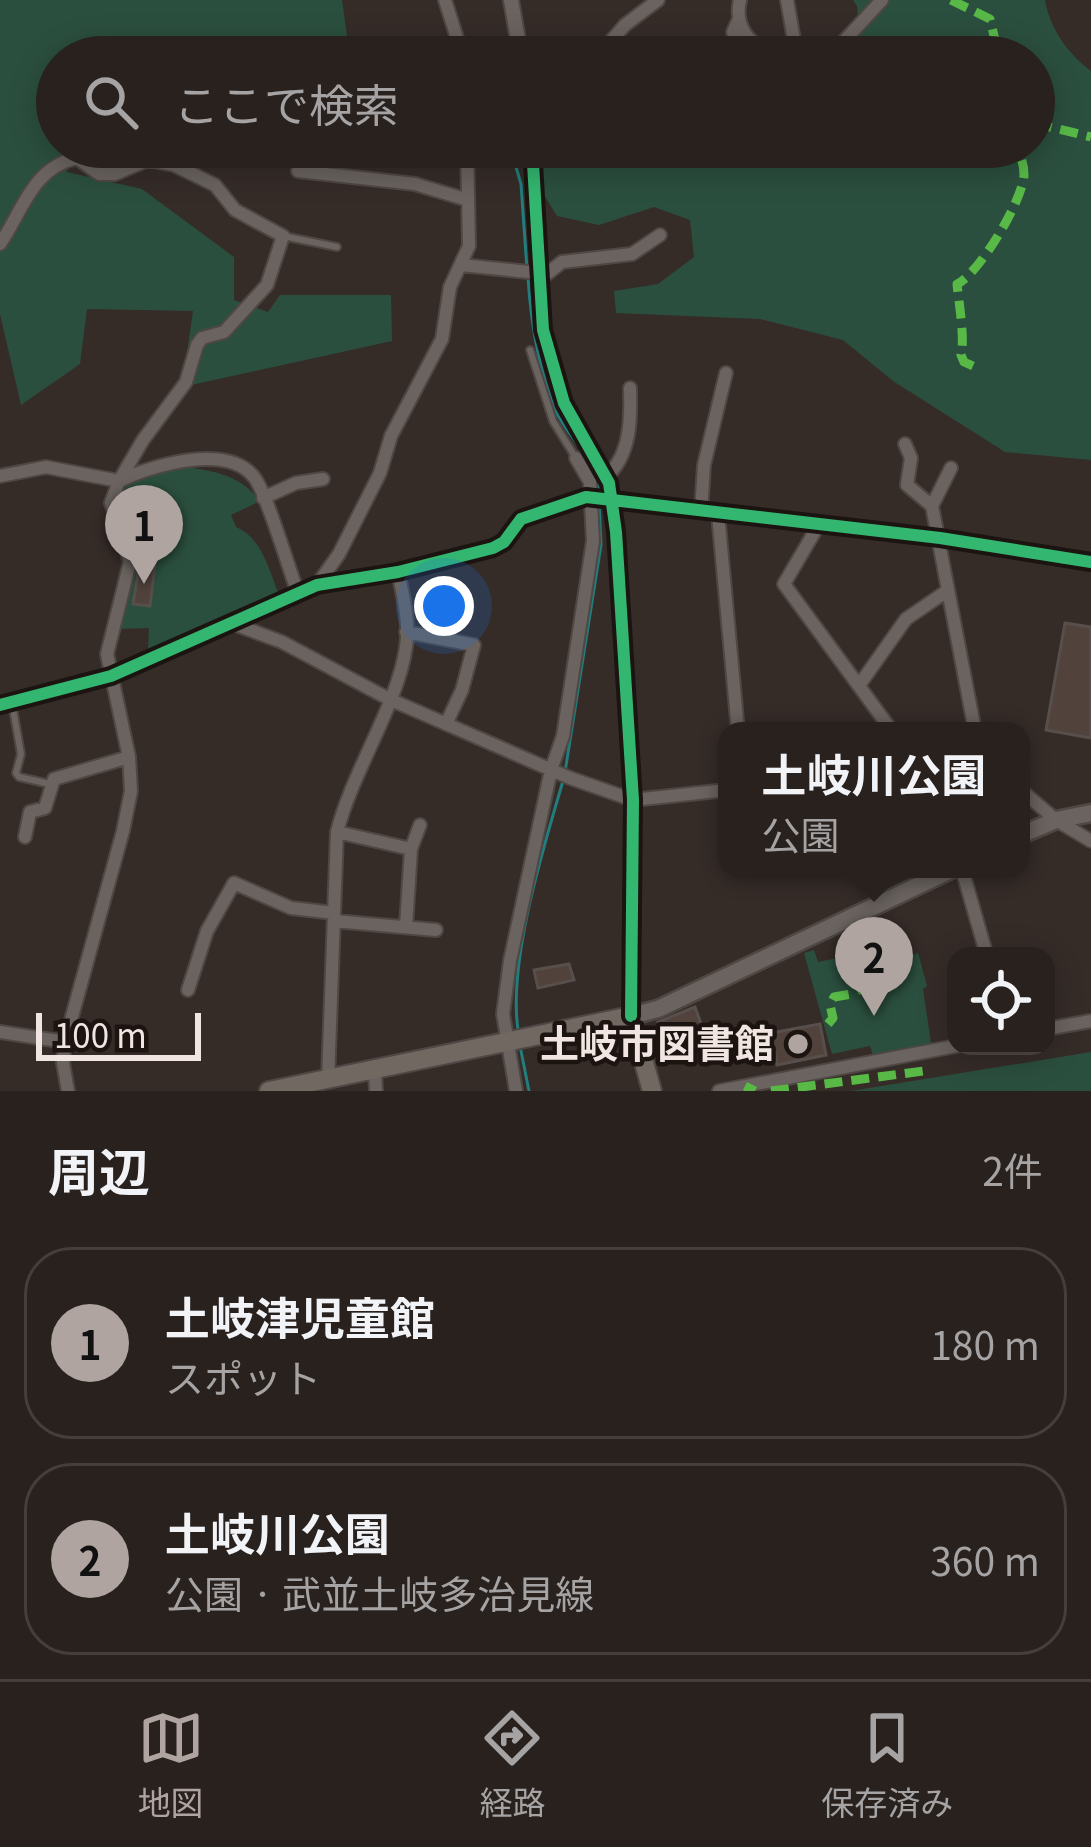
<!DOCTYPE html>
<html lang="ja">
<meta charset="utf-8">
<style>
:root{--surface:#28211e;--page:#342e2b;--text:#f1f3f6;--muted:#a5a3a4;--line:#443e3c;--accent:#afa4a0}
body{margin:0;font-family:Georgia,"Noto Sans JP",serif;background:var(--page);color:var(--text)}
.controls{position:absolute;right:36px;bottom:36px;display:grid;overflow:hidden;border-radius:24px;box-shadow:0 6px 30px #0003}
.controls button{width:108px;height:108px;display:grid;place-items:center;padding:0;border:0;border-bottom:3px solid var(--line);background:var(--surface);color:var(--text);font:60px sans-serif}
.scale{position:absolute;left:36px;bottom:30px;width:165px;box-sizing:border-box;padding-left:12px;border:6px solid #f1e5e1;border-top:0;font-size:33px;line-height:42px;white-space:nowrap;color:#f1e5e1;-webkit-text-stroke:9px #1c1411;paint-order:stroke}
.you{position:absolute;left:444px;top:606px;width:42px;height:42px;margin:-30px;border:9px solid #fff;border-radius:50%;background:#1a73e8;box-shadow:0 0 0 18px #1a73e833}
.badge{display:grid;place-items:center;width:78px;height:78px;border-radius:50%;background:var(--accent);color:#111;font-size:39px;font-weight:700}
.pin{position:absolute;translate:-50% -99px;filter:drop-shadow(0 3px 6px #0008)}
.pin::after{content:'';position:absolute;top:63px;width:42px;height:36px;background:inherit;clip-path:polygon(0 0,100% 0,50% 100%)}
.popup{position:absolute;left:718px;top:722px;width:312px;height:156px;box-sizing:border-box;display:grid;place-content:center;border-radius:24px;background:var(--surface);filter:drop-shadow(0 3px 9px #0005);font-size:39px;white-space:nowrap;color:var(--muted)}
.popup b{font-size:45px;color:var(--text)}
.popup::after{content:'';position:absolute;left:50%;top:100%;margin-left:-24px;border:24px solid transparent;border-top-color:var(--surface)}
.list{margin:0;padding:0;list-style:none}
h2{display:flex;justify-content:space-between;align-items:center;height:156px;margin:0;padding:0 48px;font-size:51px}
h2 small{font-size:39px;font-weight:400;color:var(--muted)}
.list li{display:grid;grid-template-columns:78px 1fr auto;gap:36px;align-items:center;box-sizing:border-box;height:192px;margin:0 24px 24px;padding:0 24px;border:3px solid var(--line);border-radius:48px}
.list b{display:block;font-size:45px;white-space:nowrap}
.list p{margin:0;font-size:39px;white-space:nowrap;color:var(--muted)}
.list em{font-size:39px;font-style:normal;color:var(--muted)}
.icon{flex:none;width:66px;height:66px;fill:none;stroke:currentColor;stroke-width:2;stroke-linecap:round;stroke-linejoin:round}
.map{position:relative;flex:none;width:1091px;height:1091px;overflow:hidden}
.search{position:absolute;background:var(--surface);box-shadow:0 6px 30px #0003;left:36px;right:36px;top:36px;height:132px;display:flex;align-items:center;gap:30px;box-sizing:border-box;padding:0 42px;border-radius:66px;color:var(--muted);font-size:45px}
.sheet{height:588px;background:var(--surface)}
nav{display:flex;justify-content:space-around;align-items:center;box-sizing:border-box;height:168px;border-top:3px solid var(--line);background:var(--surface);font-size:33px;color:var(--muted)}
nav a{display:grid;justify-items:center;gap:6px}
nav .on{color:var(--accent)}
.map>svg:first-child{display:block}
.green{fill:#2b4f3e}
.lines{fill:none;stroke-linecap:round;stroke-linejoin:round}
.stream{stroke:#217d7e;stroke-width:3}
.building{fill:#51433c;stroke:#574f4b;stroke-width:3}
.service-casing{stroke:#4f4743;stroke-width:10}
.minor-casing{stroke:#4f4743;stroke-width:16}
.tertiary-casing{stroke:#4f4743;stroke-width:18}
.secondary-casing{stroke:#4f4743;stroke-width:21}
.primary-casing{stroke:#4f4743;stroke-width:22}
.service{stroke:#6a635f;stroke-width:6}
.minor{stroke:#6a635f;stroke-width:12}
.tertiary{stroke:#6a635f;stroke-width:14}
.secondary{stroke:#6a635f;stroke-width:16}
.primary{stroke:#706861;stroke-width:18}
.quiet{stroke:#58b947;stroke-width:9;stroke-dasharray:18 9;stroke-linecap:butt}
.cycleway-casing{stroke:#1c1411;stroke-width:20}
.cycleway{stroke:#33b770;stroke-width:12}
.poi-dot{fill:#afa4a0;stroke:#1c1411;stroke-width:4.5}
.labels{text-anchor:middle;stroke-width:9;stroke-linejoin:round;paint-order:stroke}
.poi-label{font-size:39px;font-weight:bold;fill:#f1e5e1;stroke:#1c1411;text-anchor:end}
</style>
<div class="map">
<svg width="1091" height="1091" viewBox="0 0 1091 1091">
<rect width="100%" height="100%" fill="#352c28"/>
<path class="green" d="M0 0H342L350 57H57V147H64L67 172 142 189 234 257V300L268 312 280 295H391L392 341 182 387 193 311 87 309 80 364 21 405 0 314Z
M853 0H1045C1050 29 1068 54 1091 71V460L1005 452 893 381 843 340 760 319 616 313 614 291 658 284 694 257 690 220 654 207 599 225 557 216 544 195 539 147H556L614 162 663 147H1034V57H861L857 6Z
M185 467C216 471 241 476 260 501L231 515 236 527C262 538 269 570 279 595L148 650 149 628 117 629 135 554 119 517 117 489 130 478Z
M882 942 883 963 918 953 927 986 923 989 931 1043 873 1055 870 1046 832 1054 804 953 814 950 818 962 852 955Z
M1091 1052V1091H851Z"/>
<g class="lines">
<path class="stream" d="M510 147 521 184 527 269
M528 278C531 323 538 368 555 409 568 439 597 459 599 493
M565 772 601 545 599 503
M518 1030C508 961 543 849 563 781
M520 1046 529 1091"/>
</g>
<path class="building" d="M140 563 155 564 150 606 133 604Z
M1065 623 1091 627V738L1046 730Z
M569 964 574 980 538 988 534 970Z
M695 1007 704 1032 669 1048 658 1022Z
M820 1024 826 1055 777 1065 771 1033Z"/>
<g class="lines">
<defs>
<path id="service" d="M283 236 337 247
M530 350 553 421 574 455
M12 703 21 754 16 773 19 777 50 784"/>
<path id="minor" d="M445 0 463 57
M740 0C733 29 753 47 778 57
M787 0 797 57
M738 21 733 32 741 57
M597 57 625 25 658 0
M822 57 834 52 882 0
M298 171 415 184 468 200
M0 244C23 210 33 167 77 158L99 174H115L148 160 174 165 215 185 235 210 283 236 267 285 224 332 202 338 197 345 186 382 143 440 119 481
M461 265 538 273
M538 281 562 262 632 254 660 235
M905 444 911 458 907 485 932 506
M951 468 932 506 975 731
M0 476 46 467 119 481 111 503 130 562 107 654 129 757 131 791 123 831 65 1042 63 1063 68 1091
M606 477C631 455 631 419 630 388
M120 481C152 465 227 443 254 477 267 493 289 570 298 593
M263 498 296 483 323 479
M701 512 704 465 726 373
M718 514 738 731
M818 526 784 584 892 731
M317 585 339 554 380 473 391 436 442 339 450 287 469 246 467 147
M234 624 282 642 389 699 570 778 633 800 727 790
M406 632 474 645 462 690 446 724
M860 684 906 619 947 591
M0 705 111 676 317 585 398 572 493 548 504 542 521 519 586 497 940 538 1091 562
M1021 790 1056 820 1091 841
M337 832 411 849
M25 837 30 812 45 808 54 779 129 757
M962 869 987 956
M334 921 436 930
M406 927 411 849 420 825
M188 990 207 931 234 883 291 908 334 913
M1046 1029 1091 1021
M0 1032 65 1042
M375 1071 376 1091
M328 1080 337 832C352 772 398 704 406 647 410 622 403 596 398 572
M516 1091 503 1014 510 961 551 770 563 736 593 541 590 482 576 458
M719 1091 956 1046"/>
<path id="tertiary" d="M511 0 521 57
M532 147 543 330 564 403 609 483 616 532 633 800 631 1016"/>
<path id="secondary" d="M1021 835 1056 820 1091 813
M631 1016 658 1009 953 869"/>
<path id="primary" d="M269 1091 631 1016 652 1091"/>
</defs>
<use href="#service" class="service-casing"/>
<use href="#minor" class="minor-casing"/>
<use href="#tertiary" class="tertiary-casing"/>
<use href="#secondary" class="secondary-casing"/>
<use href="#primary" class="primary-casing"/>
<use href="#service" class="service"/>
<use href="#minor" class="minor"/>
<use href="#tertiary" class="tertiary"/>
<use href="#secondary" class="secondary"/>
<use href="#primary" class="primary"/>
<path class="quiet" d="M951 0 990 19 999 57
M1034 123 1091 137
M973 366 964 362 961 355C965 339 959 303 957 284 979 274 1023 200 1024 175 1024 164 1021 156 1015 147
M828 1024 833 1018 830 1005 834 997 852 994 885 975
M745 1086 755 1091
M771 1091 931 1070"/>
<defs>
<path id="cycleway" d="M532 147 543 330 564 403 609 483 616 532 633 800 631 1016
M0 705 111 676 317 585 398 572 493 548 504 542 521 519 586 497 940 538 1091 562"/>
</defs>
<use href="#cycleway" class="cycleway-casing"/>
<use href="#cycleway" class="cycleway"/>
</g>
<circle class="poi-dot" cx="798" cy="1044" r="12"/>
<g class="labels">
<g class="poi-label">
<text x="774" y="1058">土岐市図書館</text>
</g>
</g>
</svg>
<div class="controls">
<button><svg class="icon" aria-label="locate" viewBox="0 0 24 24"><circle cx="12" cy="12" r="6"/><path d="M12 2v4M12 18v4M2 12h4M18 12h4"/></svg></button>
</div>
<div class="scale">100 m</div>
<div class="you"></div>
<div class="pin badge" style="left:144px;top:584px">1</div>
<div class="pin badge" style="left:874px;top:1016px">2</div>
<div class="popup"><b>土岐川公園</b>公園</div>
<div class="search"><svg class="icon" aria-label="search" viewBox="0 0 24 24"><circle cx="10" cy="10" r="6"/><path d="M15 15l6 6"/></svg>ここで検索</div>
</div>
<section class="sheet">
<h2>周辺<small>2件</small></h2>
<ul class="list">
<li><span class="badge">1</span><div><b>土岐津児童館</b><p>スポット</p></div><em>180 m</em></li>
<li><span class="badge">2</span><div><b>土岐川公園</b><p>公園 · 武並土岐多治見線</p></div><em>360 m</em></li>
</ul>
</section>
<nav>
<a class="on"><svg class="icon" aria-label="map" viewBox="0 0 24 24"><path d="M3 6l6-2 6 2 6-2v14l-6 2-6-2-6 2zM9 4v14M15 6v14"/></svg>地図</a>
<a><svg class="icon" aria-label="directions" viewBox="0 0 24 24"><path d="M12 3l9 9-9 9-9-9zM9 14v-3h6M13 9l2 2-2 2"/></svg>経路</a>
<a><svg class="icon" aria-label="saved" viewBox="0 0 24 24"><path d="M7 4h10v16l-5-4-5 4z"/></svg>保存済み</a>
</nav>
